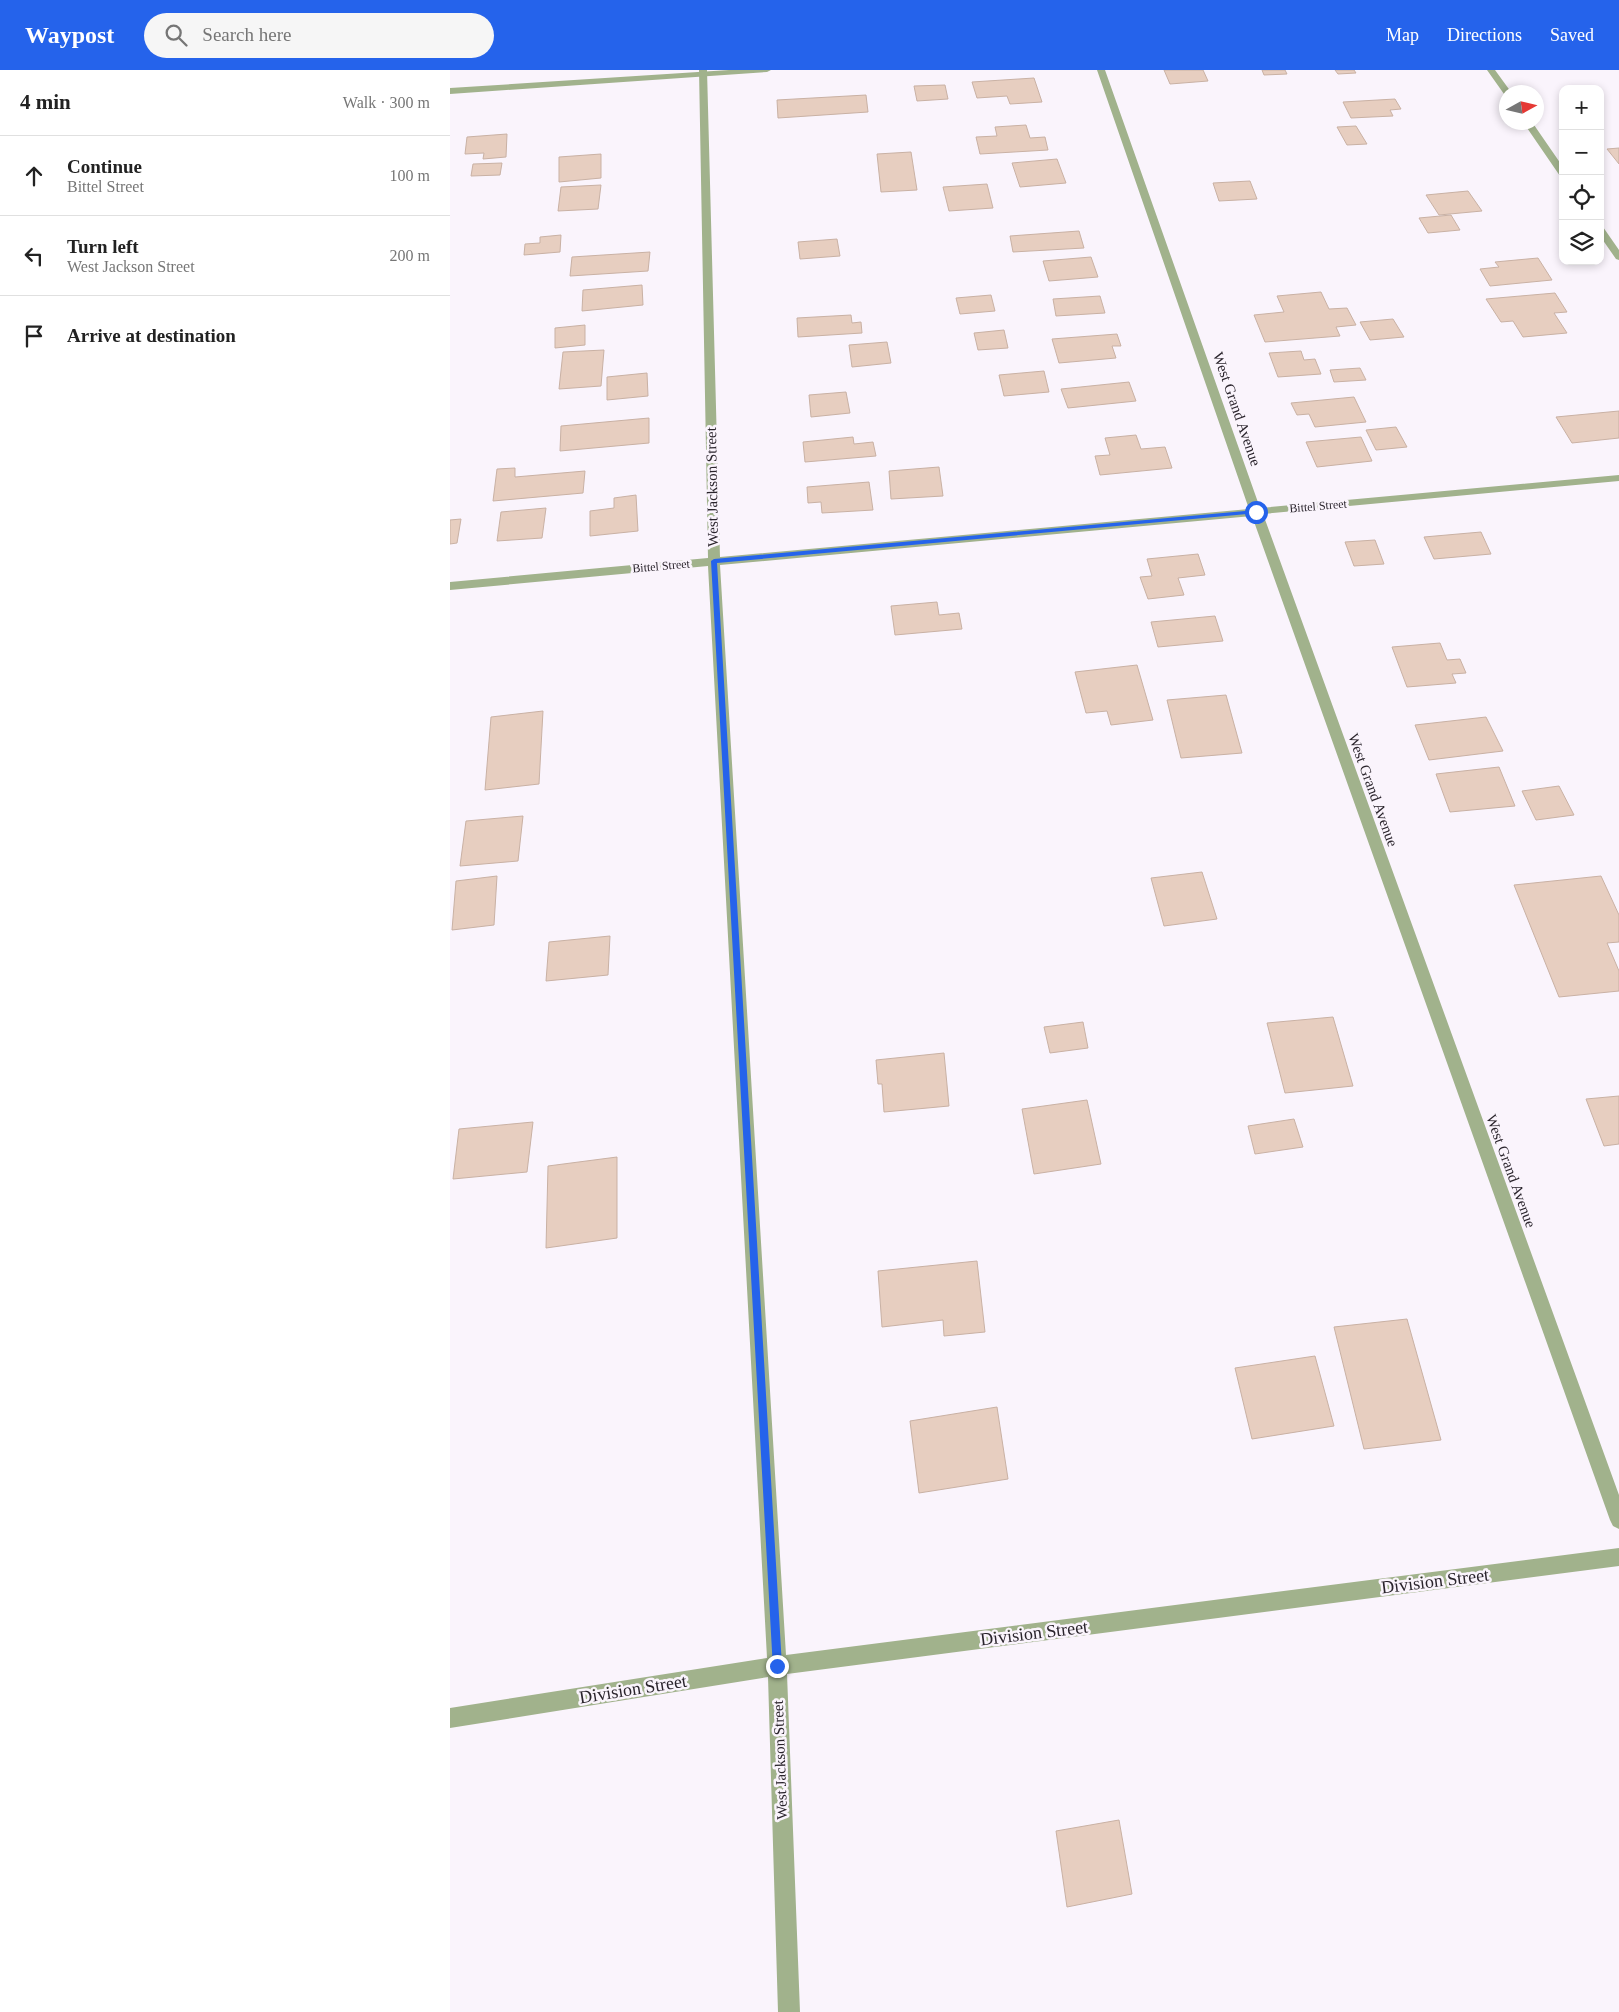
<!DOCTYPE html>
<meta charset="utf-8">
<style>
:root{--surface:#fff;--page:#f6f6f6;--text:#222;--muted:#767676;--line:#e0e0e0;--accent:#2563eb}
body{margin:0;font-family:"Times New Roman",serif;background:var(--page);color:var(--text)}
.controls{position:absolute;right:15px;top:15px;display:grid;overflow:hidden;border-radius:10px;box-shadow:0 2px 8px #0003}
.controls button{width:45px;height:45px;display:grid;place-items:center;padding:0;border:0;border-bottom:1px solid var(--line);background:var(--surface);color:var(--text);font:25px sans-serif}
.compass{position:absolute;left:1049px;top:15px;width:45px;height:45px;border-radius:50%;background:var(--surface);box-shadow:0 2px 8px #0003;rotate:82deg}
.stop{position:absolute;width:15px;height:15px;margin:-11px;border:4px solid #2563eb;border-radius:50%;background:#fff}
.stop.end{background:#2563eb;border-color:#fff;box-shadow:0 1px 5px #0008}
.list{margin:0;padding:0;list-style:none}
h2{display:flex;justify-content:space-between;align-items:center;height:65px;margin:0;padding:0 20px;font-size:21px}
h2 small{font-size:16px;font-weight:400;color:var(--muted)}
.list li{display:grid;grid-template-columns:32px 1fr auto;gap:15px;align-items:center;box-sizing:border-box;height:80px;padding:0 20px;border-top:1px solid var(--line)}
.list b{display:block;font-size:19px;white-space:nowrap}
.list p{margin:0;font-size:16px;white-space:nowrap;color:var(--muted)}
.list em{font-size:16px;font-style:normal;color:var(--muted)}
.icon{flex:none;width:28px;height:28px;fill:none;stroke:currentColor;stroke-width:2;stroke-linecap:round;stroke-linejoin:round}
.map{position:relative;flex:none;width:1169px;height:1942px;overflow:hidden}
header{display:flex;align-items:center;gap:30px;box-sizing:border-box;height:70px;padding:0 25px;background:var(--accent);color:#fff}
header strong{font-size:24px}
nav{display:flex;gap:28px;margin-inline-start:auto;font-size:18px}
.search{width:350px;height:45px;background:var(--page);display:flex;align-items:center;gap:12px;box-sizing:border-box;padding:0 18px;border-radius:28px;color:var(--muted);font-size:19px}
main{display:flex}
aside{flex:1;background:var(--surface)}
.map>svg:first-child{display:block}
.building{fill:#e7cec0;stroke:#c9b1a4}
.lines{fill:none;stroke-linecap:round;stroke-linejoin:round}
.minor{fill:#a1b28c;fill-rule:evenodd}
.tertiary{fill:#a1b28c;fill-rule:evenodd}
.route{fill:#2563eb}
.labels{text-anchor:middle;stroke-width:5;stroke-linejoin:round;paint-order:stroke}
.far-street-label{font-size:12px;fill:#2a242c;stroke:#faf4fc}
.street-label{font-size:15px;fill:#2a242c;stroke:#faf4fc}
.near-street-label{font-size:18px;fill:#2a242c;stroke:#faf4fc}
</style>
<header>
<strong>Waypost</strong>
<div class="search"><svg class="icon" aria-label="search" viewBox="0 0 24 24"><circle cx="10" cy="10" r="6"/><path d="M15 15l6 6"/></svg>Search here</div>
<nav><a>Map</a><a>Directions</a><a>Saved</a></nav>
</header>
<main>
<aside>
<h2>4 min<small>Walk · 300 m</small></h2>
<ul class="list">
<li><svg class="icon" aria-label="ahead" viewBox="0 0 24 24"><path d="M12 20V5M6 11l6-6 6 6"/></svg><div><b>Continue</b><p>Bittel Street</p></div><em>100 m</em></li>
<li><svg class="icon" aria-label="left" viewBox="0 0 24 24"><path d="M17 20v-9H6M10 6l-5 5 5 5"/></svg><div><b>Turn left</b><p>West Jackson Street</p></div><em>200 m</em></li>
<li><svg class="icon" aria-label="arrive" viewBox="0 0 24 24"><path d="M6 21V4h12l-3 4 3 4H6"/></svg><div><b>Arrive at destination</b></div></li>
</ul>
</aside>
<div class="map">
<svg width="1169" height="1942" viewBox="0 0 1169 1942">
<rect width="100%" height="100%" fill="#faf4fc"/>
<path class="building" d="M714 0H753L758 11 720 14Z
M812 0H835L837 4 814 5Z
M885 0H904L906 3 888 4Z
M584 8 592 32 560 34 557 26 527 28 522 12Z
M495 15 498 29 467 31 464 16Z
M416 25 418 42 328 48 327 30Z
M945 29 951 39 940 40 943 46 901 48 893 32Z
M576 55 580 68 595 67 598 80 530 84 526 67 547 66 545 57Z
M906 56 917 74 897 75 887 57Z
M57 64 56 87 33 89 34 83 15 84 17 67Z
M1169 78V94L1157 79Z
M461 82 467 120 431 122 427 84Z
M151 84V108L109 112V87Z
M607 89 616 113 570 117 562 93Z
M52 93 50 105 21 106 23 94Z
M800 111 807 129 769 131 763 113Z
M537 114 543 138 499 141 493 117Z
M151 115 148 139 108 141 111 117Z
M1018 121 1032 141 989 145 976 125Z
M1001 145 1010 160 978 163 969 148Z
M629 161 634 178 563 182 560 166Z
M111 165 110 182 74 185 75 174 90 173V167Z
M387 169 390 186 350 189 348 172Z
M200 182 198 201 120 206 122 187Z
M641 187 648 207 599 211 593 191Z
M1088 188 1102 210 1040 216 1030 199 1049 197 1045 192Z
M192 215 193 235 132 241 133 220Z
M871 222 879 239 897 238 906 255 886 257 890 266 815 272 804 245 834 242 827 226Z
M1105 223 1117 242 1104 243 1117 263 1073 267 1063 251 1051 252 1036 229Z
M541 225 545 241 510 244 506 228Z
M650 226 655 243 606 246 603 229Z
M401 245 402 253 411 252 412 263 348 267 347 248Z
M943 249 954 267 920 270 910 252Z
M135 255V275L105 278V258Z
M554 260 558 278 528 280 524 263Z
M667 264 671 276H662L666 288 609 293 602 269Z
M437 272 441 293 402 297 399 275Z
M154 280 151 316 109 319 113 282Z
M851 281 854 290 865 289 871 304 828 307 819 283Z
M910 298 916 310 884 312 880 300Z
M594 301 599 322 554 326 549 305Z
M197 303 198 326 157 330V307Z
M679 312 686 331 618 338 611 319Z
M396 322 400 343 361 347 359 325Z
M904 327 916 352 865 357 859 344 847 345 841 333Z
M1169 341V368L1122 373 1106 347Z
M199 348V373L110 381 111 356Z
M946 357 957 377 926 380 916 360Z
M686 365 691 379 715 377 722 398 650 405 645 386 660 385 655 368Z
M403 367 404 374 423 372 426 386 355 392 353 372Z
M911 367 922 391 867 397 856 372Z
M489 397 493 426 441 429 439 401Z
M65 398V407L135 401 133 423 43 431 47 399Z
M419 412 423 440 372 443 371 432 358 433 357 417Z
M186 425 188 461 140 466V441L164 438V428Z
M96 438 92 468 47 471 51 442Z
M11 449 7 473 0 474V450Z
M1031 462 1041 484 984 489 974 467Z
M925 470 934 494 904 496 895 472Z
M748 484 755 505 728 508 734 525 698 529 690 507 702 506 697 489Z
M487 532 489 545 509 543 512 559 445 565 441 536Z
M765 546 773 571 708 577 701 552Z
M990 573 997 590 1010 589 1016 603 1002 604 1006 613 957 617 942 577Z
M687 595 703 650 661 655 657 641 636 643 625 602Z
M776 625 792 683 731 688 717 630Z
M93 641 89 714 35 720 41 647Z
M1036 647 1053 681 979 690 965 655Z
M1049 697 1065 736 1000 742 986 704Z
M1109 716 1124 745 1086 750 1072 721Z
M73 746 68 791 10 796 16 751Z
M752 802 767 849 714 856 701 808Z
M47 806 44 855 2 860 6 811Z
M1151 806 1169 845V872L1157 873 1169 901V921L1109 927 1064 815Z
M160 866 158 905 96 911 99 872Z
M883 947 903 1016 835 1023 817 953Z
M633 952 638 978 600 983 594 957Z
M494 983 499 1036 434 1042 432 1014H428L426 990Z
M1169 1026V1074L1154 1076 1136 1029Z
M637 1030 651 1094 584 1104 572 1039Z
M844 1049 853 1077 805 1084 798 1056Z
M83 1052 77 1102 3 1109 9 1059Z
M167 1087V1168L96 1178 98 1096Z
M527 1191 535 1262 494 1266 493 1250 432 1257 428 1201Z
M957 1249 991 1370 914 1379 884 1257Z
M865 1286 884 1356 802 1369 785 1298Z
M547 1337 558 1409 469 1423 460 1351Z
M669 1750 682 1824 617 1837 606 1761Z"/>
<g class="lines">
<path class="minor" d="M249 0H257L270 487 799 439 647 0H655L810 438 1169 405V411L813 444 1169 1425V1459L1163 1456 1160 1450 802 446 270 495 336 1585 1169 1478V1496L337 1604 350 1942H328L318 1607 0 1658V1638L317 1588 258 496 0 520V512L258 488Z
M1037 0H1045L1061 22 1054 24Z
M1073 52H1082L1113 97V107L1110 106Z
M1150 156 1153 157 1169 180V190L1166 189 1150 166Z"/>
<path class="tertiary" d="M279 0H321L317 2 0 24V18Z"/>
</g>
<path class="route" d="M806 440 809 442 808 443 267 493 332 1596 331 1599 327 1601 323 1599 261 491 264 489Z"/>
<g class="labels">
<g class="far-street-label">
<text transform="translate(868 436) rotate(-5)" y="4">Bittel Street</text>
<text transform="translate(211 496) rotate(-5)" y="4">Bittel Street</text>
</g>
<g class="street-label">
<text transform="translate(787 339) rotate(71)" y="5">West Grand Avenue</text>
<text transform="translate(262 417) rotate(-91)" y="5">West Jackson Street</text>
<text transform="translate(923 720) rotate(70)" y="5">West Grand Avenue</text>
<text transform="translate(1061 1101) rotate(70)" y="5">West Grand Avenue</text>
<text transform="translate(330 1690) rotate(-92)" y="5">West Jackson Street</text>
</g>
<g class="near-street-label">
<text transform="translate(985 1511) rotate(-7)" y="6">Division Street</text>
<text transform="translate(584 1563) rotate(-7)" y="6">Division Street</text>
<text transform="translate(183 1619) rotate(-9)" y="6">Division Street</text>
</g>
</g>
</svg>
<div class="controls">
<button>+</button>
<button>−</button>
<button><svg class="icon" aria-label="locate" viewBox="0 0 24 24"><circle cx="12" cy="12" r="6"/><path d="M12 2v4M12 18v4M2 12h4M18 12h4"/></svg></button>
<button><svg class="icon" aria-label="layers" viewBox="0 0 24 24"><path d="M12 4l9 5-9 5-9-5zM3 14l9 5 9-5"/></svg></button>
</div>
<svg class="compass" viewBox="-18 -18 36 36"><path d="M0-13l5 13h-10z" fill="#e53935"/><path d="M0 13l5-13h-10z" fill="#767676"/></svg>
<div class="stop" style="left:806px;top:442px"></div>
<div class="stop end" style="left:327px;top:1596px"></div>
</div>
</main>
